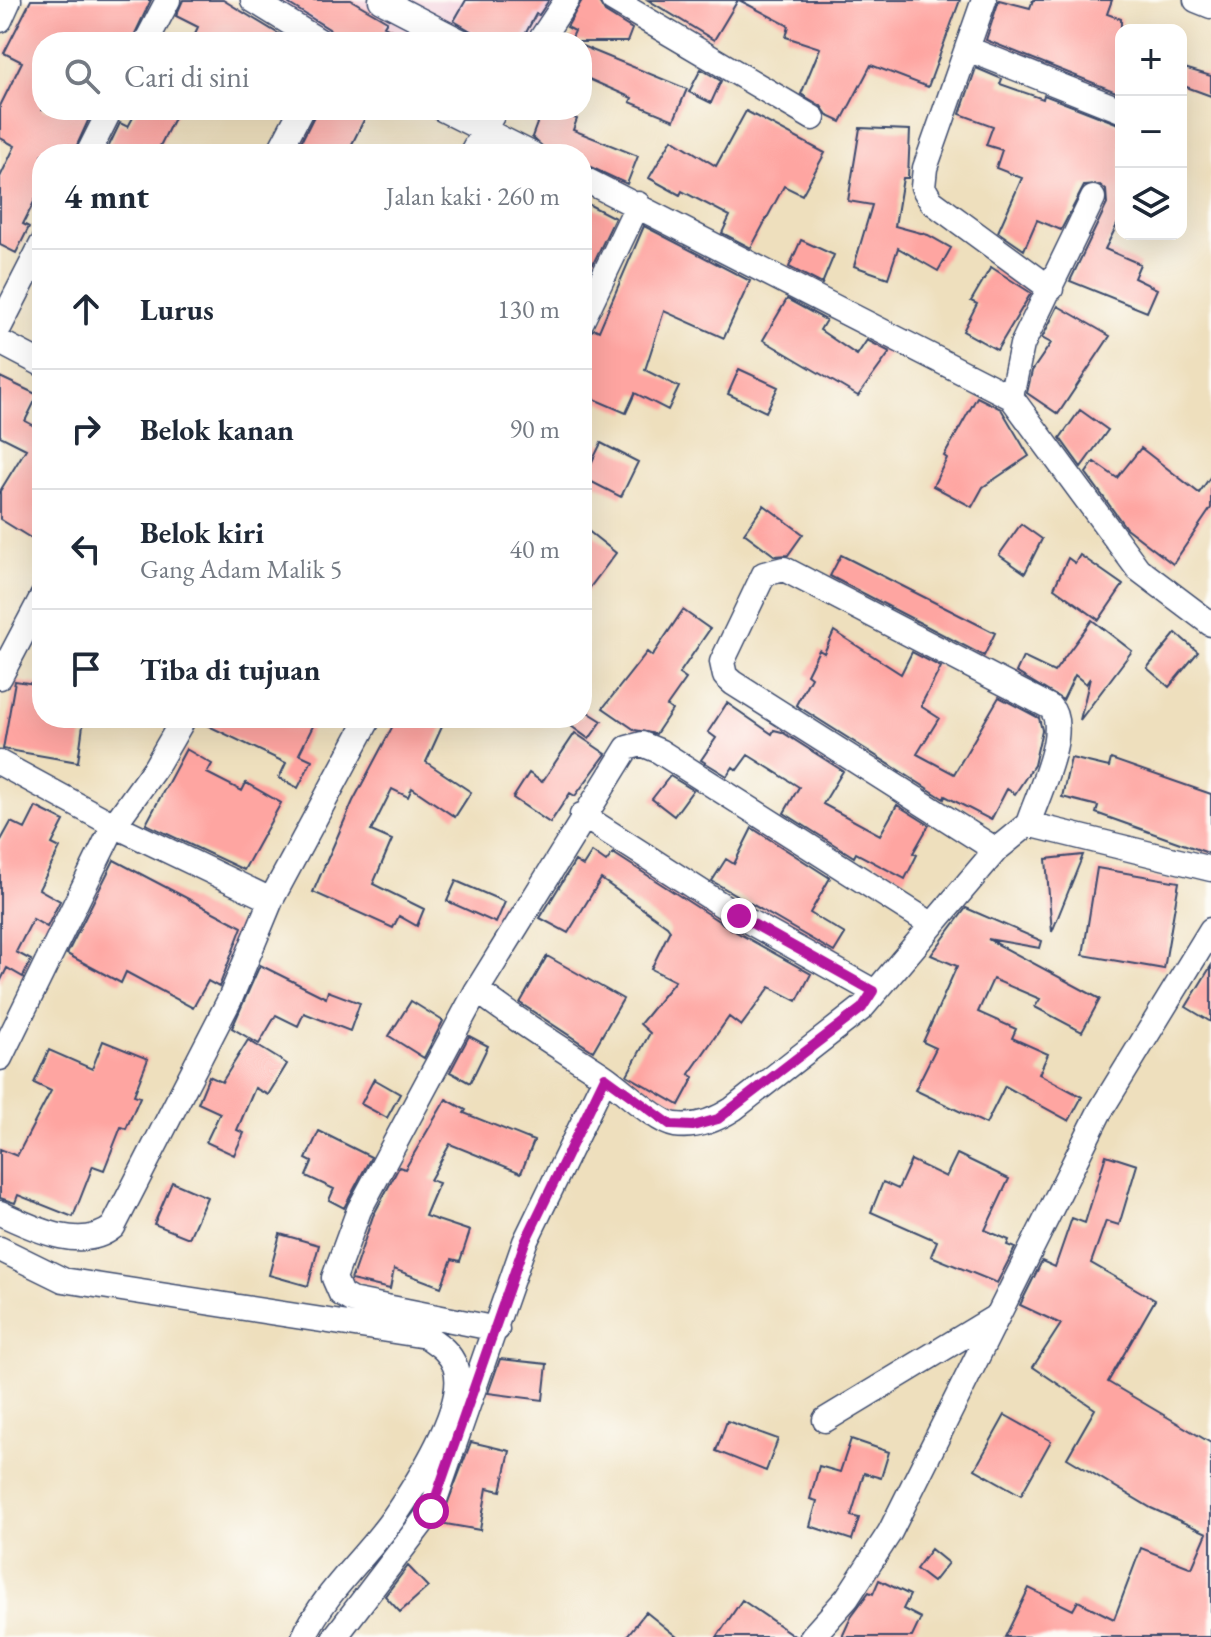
<!DOCTYPE html>
<html lang="id">
<meta charset="utf-8">
<style>
:root{--surface:#fff;--page:#f2f2f3;--text:#1f2937;--muted:#747a83;--line:#e0e1e3}
body{margin:0;font-family:"EB Garamond",serif;background:var(--page);color:var(--text)}
.controls{position:absolute;right:24px;top:24px;display:grid;overflow:hidden;border-radius:16px;box-shadow:0 8px 32px #0002}
.controls button{width:72px;height:72px;display:grid;place-items:center;padding:0;border:0;border-bottom:2px solid var(--line);background:var(--surface);color:var(--text);font:40px sans-serif}
.stop{position:absolute;width:24px;height:24px;margin:-18px;border:6px solid #b5179e;border-radius:50%;background:#fff}
.stop.end{background:#b5179e;border-color:#fff;box-shadow:0 2px 8px #0008}
.list{margin:0;padding:0;list-style:none}
h2{display:flex;justify-content:space-between;align-items:center;height:104px;margin:0;padding:0 32px;font-size:34px}
h2 small{font-size:26px;font-weight:400;color:var(--muted)}
.list li{display:grid;grid-template-columns:52px 1fr auto;gap:24px;align-items:center;box-sizing:border-box;height:120px;padding:0 32px;border-top:2px solid var(--line)}
.list b{display:block;font-size:30px;white-space:nowrap}
.list p{margin:0;font-size:26px;white-space:nowrap;color:var(--muted)}
.list em{font-size:26px;font-style:normal;color:var(--muted)}
.icon{flex:none;width:44px;height:44px;fill:none;stroke:currentColor;stroke-width:2;stroke-linecap:round;stroke-linejoin:round}
.map{position:relative;flex:none;width:1211px;height:1637px;overflow:hidden}
.search{position:absolute;background:var(--surface);box-shadow:0 8px 32px #0002;left:32px;top:32px;width:560px;height:88px;display:flex;align-items:center;gap:20px;box-sizing:border-box;padding:0 28px;border-radius:32px;color:var(--muted);font-size:30px}
.panel{position:absolute;background:var(--surface);box-shadow:0 8px 32px #0002;left:32px;top:144px;width:560px;height:584px;border-radius:32px}
.map>svg:first-child{display:block}
.built{fill:#f4cfdd}
.building{fill:#fea5a1}
.lines{fill:none;stroke-linecap:round;stroke-linejoin:round}
.minor-casing{stroke:#3b496c;stroke-width:27}
.minor{stroke:#fff;stroke-width:24}
.route{stroke:#b5179e;stroke-width:10}
</style>
<div class="map">
<svg width="1211" height="1637" viewBox="0 0 1211 1637">
<rect width="100%" height="100%" fill="#fdfcf7"/>
<filter id="ink" filterUnits="userSpaceOnUse"><feTurbulence type="fractalNoise" baseFrequency=".0125" numOctaves="2"/><feDisplacementMap in="SourceGraphic" scale="16" xChannelSelector="R" yChannelSelector="G"/><feConvolveMatrix kernelMatrix="1 2 1 2 8 2 1 2 1" color-interpolation-filters="sRGB"/></filter>
<filter id="wash" filterUnits="userSpaceOnUse"><feTurbulence type="fractalNoise" baseFrequency=".006" numOctaves="4" result="noise"/><feDisplacementMap in="SourceGraphic" scale="32" xChannelSelector="R" yChannelSelector="G"/><feGaussianBlur stdDeviation="1.8" result="paint"/><feColorMatrix in="noise" values="0 0 0 0 0 0 0 0 0 0 0 0 0 0 0 0 0 1.4 0 .05"/><feComposite in="paint" operator="in"/></filter>
<g filter="url(#wash)">
<rect width="100%" height="100%" fill="#eedfbd"/>
<path class="built" d="M237 0H566L541 42H323Z"/>
<g id="blocks">
<path class="building" d="M31 0H151L131 42H42V110H93L73 154H42V186L23 224 29 227 16 253 0 245V177L15 146 0 138V106L22 62 4 53Z
M183 0H223L292 42H191L198 27 176 16Z
M291 0H351L387 21 384 26 413 42H336L329 29 289 4Z
M466 0H549L539 15 536 14 521 42H477L474 33 454 21Z
M582 0H598L605 12 632 29 627 42H570L575 31 567 27Z
M648 0H738L714 40Z
M739 0H960L928 87 871 65 841 122 828 116 821 106 801 94 820 48 786 37 789 26Z
M999 0 1030 8 1033 0H1112L1107 14 1121 19V94L986 40Z
M582 46 687 89 674 120 630 102 632 98 582 76Z
M1181 67 1211 76V96L1181 85Z
M976 68 1002 79 1000 84 1043 99 1044 95 1121 125V217L1105 249 1140 264 1134 278 1157 289 1147 312 1070 281 1107 204 1106 190 1100 185 1084 186 1061 230 1037 220 1024 250 998 232 1022 178 996 168 1002 150 986 145 993 126 960 114Z
M701 69 721 81 711 103 689 92Z
M137 110H178L156 154H105L120 123 128 127Z
M317 110H369L347 154H295Z
M542 110H555L577 119 573 130 638 156 627 184 582 163V154H555L546 150 532 137Z
M746 111 825 153 802 195 784 186 751 248 722 233 730 216 682 191 680 195 649 178 672 139 716 166Z
M860 128 910 130 908 178H903L895 226 928 235 951 248 938 271 898 248 888 278 854 266 872 205 848 201Z
M582 201 615 218 593 264 582 259Z
M644 226 750 281 724 338 664 311 645 370 679 387 668 410 635 393 626 413 582 394V337L595 329 599 331Z
M801 240 834 255 822 284 789 267Z
M991 267 1031 293 997 350 963 331 977 304 971 301Z
M787 299 826 320 820 330 857 355 867 340 890 352 858 396 763 340Z
M1058 306 1110 336 1058 414 1027 393 1032 371 1051 343 1042 338Z
M739 369 778 387 766 412 728 394Z
M0 377 38 395 25 421 38 428 42 422V545L0 519V491L26 449 0 436Z
M977 397 1001 409 1029 456 983 487 972 507 933 486 947 458 944 456Z
M1080 410 1108 430 1081 467 1060 438Z
M601 443 638 462 621 497 584 478Z
M1141 448 1199 493 1211 476V508L1173 564 1126 528 1086 473 1094 462 1117 478Z
M764 505 803 534 788 555 775 556 744 533Z
M1021 524 1042 539 1025 573 999 555Z
M582 526 616 553 582 598Z
M841 555 995 633 984 656 830 576Z
M1080 555 1123 585 1099 620 1054 588 1068 558 1075 563Z
M683 610 710 629 679 674 686 679 667 706 672 710 656 734 635 730 603 708 647 652 652 656Z
M1092 620 1132 651 1080 720 1090 678 1086 684 1075 675 1063 700 1016 672 1023 657 1054 672Z
M834 631 901 674 912 652 941 667 922 703V707L939 718 917 754 954 774 999 697 1039 718 1042 730 1034 765 1015 794 1007 789 991 820 945 796 944 799 796 705 811 677 807 674 819 650 824 653Z
M1176 633 1198 652 1169 687 1147 668Z
M15 681 42 685V718H84L78 762 3 749Z
M727 703 772 734 774 730 782 732 843 771 823 804 880 835 897 805 929 825 913 853 917 855 905 879 856 853 854 857 846 852 784 813 799 787 748 755 737 770 733 767 727 776 701 760 716 738 708 732Z
M583 709 602 721 589 739 571 726 576 718H582Z
M199 718H317L299 754 312 760 298 788 279 778 286 763 198 721Z
M397 718H446L426 762 471 792 455 817 412 788 408 797 392 789 371 831 392 840 373 884 424 909 417 926 399 916 393 928 313 892 353 801Z
M575 733 606 754 575 796 570 793 550 823 513 798 529 773 542 782Z
M186 749 212 764 207 773 242 791 246 783 281 803 244 870 146 824Z
M1071 758 1109 767 1111 759 1211 794V854L1096 813 1098 806 1062 797Z
M670 776 693 790 674 816 652 799Z
M36 807 64 821 52 844 60 848 39 889 60 901 47 927 33 919 16 952 31 960 23 977 7 968 0 982V842L11 822 25 829Z
M752 828 830 878 810 913 845 934 834 952 712 881 726 859 734 864Z
M592 852 606 862 613 853 731 929 811 974 797 1001 770 987 741 1026 729 1017 689 1074 694 1077 679 1105 627 1075 650 1033 640 1024 675 981 651 969 670 930 667 926 601 879 568 933 540 918 575 861 583 866Z
M1083 855 1052 932 1046 859Z
M114 860 242 927 219 987 208 981 193 1008 126 972 121 983 67 954Z
M1097 868 1179 882 1164 969 1083 955Z
M456 881 505 902 496 923 447 901Z
M966 908 1042 941 1040 948 988 939 1100 999 1082 1032 1035 1007 1040 999 993 979 978 1012 1016 1029 1012 1038 1048 1054 1039 1074 1082 1097 1069 1121 1005 1086 986 1124 915 1090 936 1048 923 1042 957 966 931 955Z
M547 956 623 999 593 1051 520 1003Z
M260 965 326 998 328 991 360 1003 350 1031 304 1013 298 1026 276 1015 259 1044 232 1028Z
M1211 966V1022L1186 1007Z
M411 1001 443 1021 424 1058 389 1036Z
M469 1036 488 1046 470 1083 450 1072Z
M248 1040 287 1064 268 1095 255 1088 237 1130 244 1133 234 1155 206 1142 220 1113 198 1103 209 1076 222 1082Z
M103 1041 148 1059 134 1095 140 1097 126 1129 121 1127 104 1170 93 1166 73 1217 18 1195 15 1203 0 1198V1149L17 1156 51 1091 34 1083 49 1050 92 1069Z
M374 1079 400 1094 387 1118 361 1104Z
M446 1099 466 1110 464 1113 534 1141 521 1173 450 1144 430 1180 439 1183 425 1216 470 1231 460 1261 452 1259 441 1287 394 1269 390 1289 351 1280 373 1216 399 1167 405 1169Z
M319 1131 371 1157 344 1208 329 1200 334 1189 306 1176 312 1162 306 1159Z
M957 1154 1009 1179 985 1230 1009 1240 1007 1245 1015 1248 997 1283 931 1256 937 1241 871 1212 883 1182 898 1189 911 1160 946 1177Z
M1106 1155 1137 1165 1119 1225 1106 1221 1091 1263 1155 1300 1108 1382 1211 1443V1637H1005L1029 1588 1073 1610 1078 1601 1114 1619 1141 1548 1192 1568 1207 1533 1151 1508 1067 1458 1095 1409 1033 1367 1061 1324 1020 1305 1042 1261 1055 1267 1072 1218 1085 1223Z
M172 1182 207 1197 189 1238 154 1224Z
M280 1234 319 1245 308 1286 269 1275Z
M500 1359 547 1364 543 1400 488 1393Z
M1005 1415 1051 1441 1021 1495 975 1469Z
M727 1421 778 1439 766 1471 716 1451Z
M851 1439 889 1452 881 1478 864 1473 851 1516 859 1518 852 1540 810 1526 817 1501 810 1499 819 1466 840 1472Z
M471 1442 510 1451 501 1491 487 1488 480 1530 440 1523Z
M931 1549 948 1563 933 1582 916 1569Z
M408 1566 428 1587 400 1612 385 1596Z
M879 1580 910 1595 903 1609 921 1618 912 1637H842L852 1615 869 1592 873 1594Z
M742 1600 796 1637H717Z
M646 1612 677 1637H626Z"/>
</g>
</g>
<g filter="url(#ink)">
<use href="#blocks" fill-opacity="0" stroke="#3b496c" stroke-width="2"/>
<g class="lines">
<defs>
<path id="minor" d="M253 0 321 42
M381 0 462 42
M613 0 813 118
M984 0 925 168 923 187 931 201 1051 289
M1196 0 1211 6
M0 20 9 0
M146 42 168 0
M539 42 567 0
M968 49 1121 110
M444 110 532 154
M88 154 110 110
M278 154 301 110
M471 154 495 110
M582 178 1011 397 1138 569 1211 624
M582 321 638 204
M0 326 42 244
M0 342 42 364
M1011 397 1022 345 1093 198
M0 677 42 597
M0 763 114 825 271 900
M582 815 739 916 873 991
M1028 824C1037 796 1071 729 1050 707L784 569 764 574 722 662 725 676 733 683 996 850 1028 824 1211 869
M477 990C518 1022 561 1048 605 1077 621 1088 658 1123 675 1125 697 1128 716 1120 733 1109L862 1008 996 850
M0 1058 114 825 155 768 184 718
M0 1213C33 1228 81 1253 113 1227L230 999 271 900 369 718
M0 1249 63 1280 426 1336C439 1345 449 1351 455 1366 469 1405 414 1488 392 1520 364 1559 323 1594 304 1637
M497 1329 351 1300 341 1294 334 1278 359 1210 477 990 627 748 642 744 659 751 931 924
M825 1420 997 1316
M335 1637 431 1511 525 1242 605 1077
M812 1637 847 1598 890 1532 1099 1113 1211 930"/>
</defs>
<use href="#minor" class="minor-casing"/>
<use href="#minor" class="minor"/>
</g>
</g>
<g class="lines" filter="url(#ink)">
<path class="route" d="M431 1511 525 1242 605 1077 671 1125 693 1126 718 1119 862 1008 873 991 739 916"/>
</g>
</svg>
<div class="controls">
<button>+</button>
<button>−</button>
<button><svg class="icon" aria-label="layers" viewBox="0 0 24 24"><path d="M12 4l9 5-9 5-9-5zM3 14l9 5 9-5"/></svg></button>
</div>
<div class="stop" style="left:431px;top:1511px"></div>
<div class="stop end" style="left:739px;top:916px"></div>
<div class="search"><svg class="icon" aria-label="search" viewBox="0 0 24 24"><circle cx="10" cy="10" r="6"/><path d="M15 15l6 6"/></svg>Cari di sini</div>
<section class="panel">
<h2>4 mnt<small>Jalan kaki · 260 m</small></h2>
<ul class="list">
<li><svg class="icon" aria-label="ahead" viewBox="0 0 24 24"><path d="M12 20V5M6 11l6-6 6 6"/></svg><div><b>Lurus</b></div><em>130 m</em></li>
<li><svg class="icon" aria-label="right" viewBox="0 0 24 24"><path d="M7 20v-9h11M14 6l5 5-5 5"/></svg><div><b>Belok kanan</b></div><em>90 m</em></li>
<li><svg class="icon" aria-label="left" viewBox="0 0 24 24"><path d="M17 20v-9H6M10 6l-5 5 5 5"/></svg><div><b>Belok kiri</b><p>Gang Adam Malik 5</p></div><em>40 m</em></li>
<li><svg class="icon" aria-label="arrive" viewBox="0 0 24 24"><path d="M6 21V4h12l-3 4 3 4H6"/></svg><div><b>Tiba di tujuan</b></div></li>
</ul>
</section>
</div>
